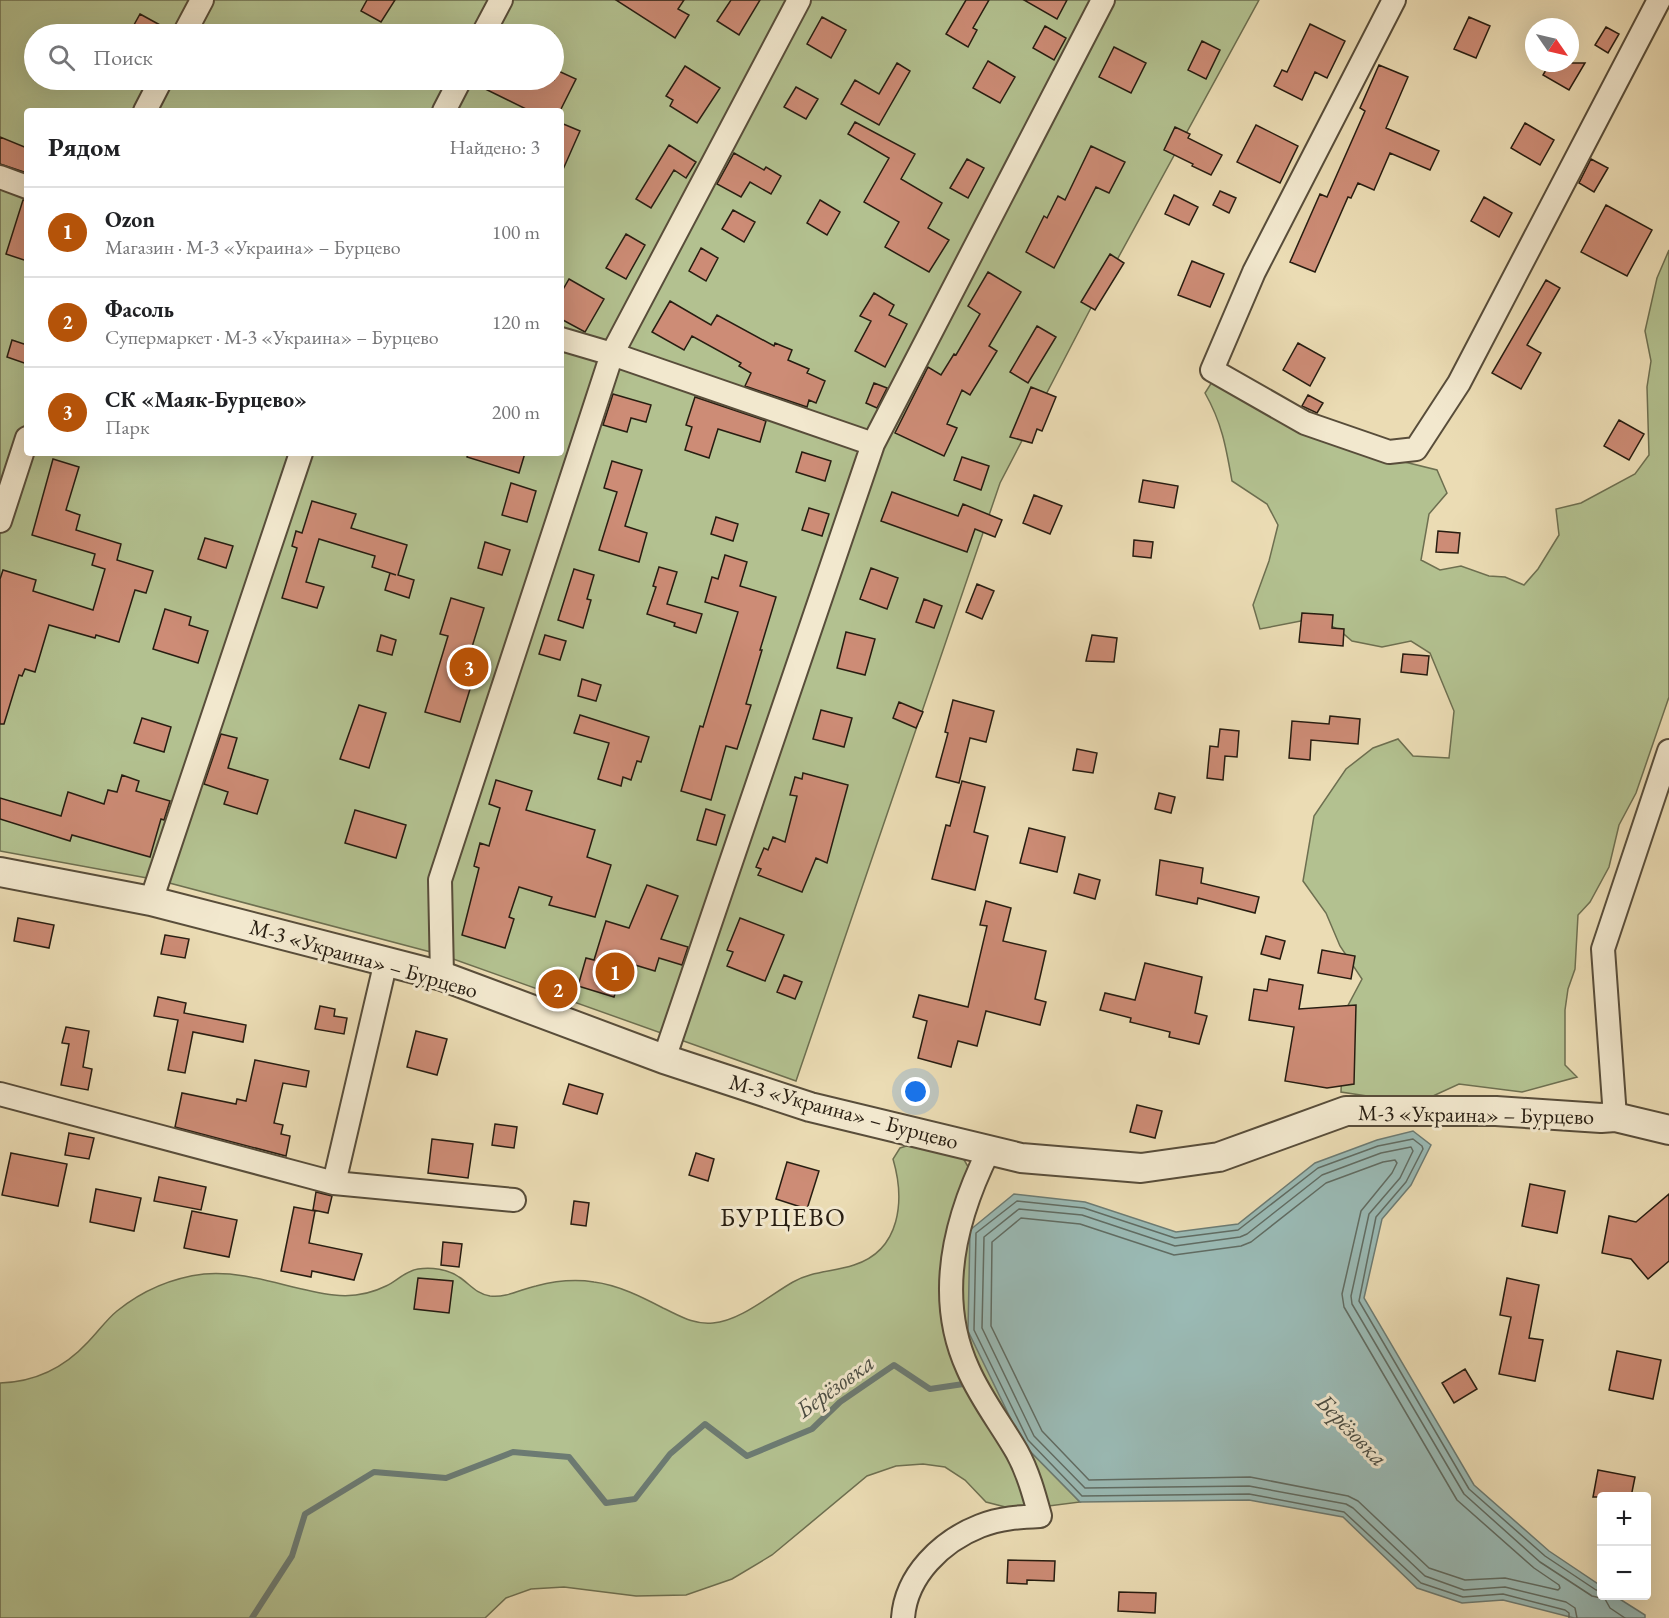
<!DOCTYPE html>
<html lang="ru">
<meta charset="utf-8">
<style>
:root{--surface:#fff;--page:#f6f6f6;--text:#202124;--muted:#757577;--line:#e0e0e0;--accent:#b45309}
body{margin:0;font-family:"EB Garamond",serif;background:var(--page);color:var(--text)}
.controls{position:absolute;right:18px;bottom:18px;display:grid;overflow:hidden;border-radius:6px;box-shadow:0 6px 24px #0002}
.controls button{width:54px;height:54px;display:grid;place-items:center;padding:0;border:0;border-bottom:2px solid var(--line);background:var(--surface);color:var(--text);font:30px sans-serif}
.compass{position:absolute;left:1525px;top:18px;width:54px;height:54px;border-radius:50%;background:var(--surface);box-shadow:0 6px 24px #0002;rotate:124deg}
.you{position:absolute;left:916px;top:1092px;width:21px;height:21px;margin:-15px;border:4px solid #fff;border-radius:50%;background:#1a73e8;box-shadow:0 0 0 9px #1a73e833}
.badge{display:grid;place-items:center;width:39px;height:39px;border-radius:50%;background:var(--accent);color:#fff;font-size:20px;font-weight:700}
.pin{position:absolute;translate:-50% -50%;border:3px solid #fff;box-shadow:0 2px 6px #0006}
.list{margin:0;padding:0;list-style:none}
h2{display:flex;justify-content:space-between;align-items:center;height:78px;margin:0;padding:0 24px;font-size:26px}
h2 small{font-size:20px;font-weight:400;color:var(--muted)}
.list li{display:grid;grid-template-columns:39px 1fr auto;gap:18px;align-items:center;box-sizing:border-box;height:90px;padding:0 24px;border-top:2px solid var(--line)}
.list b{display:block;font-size:22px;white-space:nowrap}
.list p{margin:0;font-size:20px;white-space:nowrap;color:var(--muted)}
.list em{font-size:20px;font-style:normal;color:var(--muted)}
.icon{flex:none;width:33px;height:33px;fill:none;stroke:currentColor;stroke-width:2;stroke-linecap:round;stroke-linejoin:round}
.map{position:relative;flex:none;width:1669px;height:1618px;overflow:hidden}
.search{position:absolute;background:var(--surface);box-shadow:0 6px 24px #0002;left:24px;top:24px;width:540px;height:66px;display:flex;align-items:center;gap:15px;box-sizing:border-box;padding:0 21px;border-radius:33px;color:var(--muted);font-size:22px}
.panel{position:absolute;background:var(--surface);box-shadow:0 6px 24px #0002;left:24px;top:108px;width:540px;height:348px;border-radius:6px}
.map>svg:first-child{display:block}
.green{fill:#b3c190;stroke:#6d6f50;stroke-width:1.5;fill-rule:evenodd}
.water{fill:#9abab5;stroke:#6c7b73;stroke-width:1.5}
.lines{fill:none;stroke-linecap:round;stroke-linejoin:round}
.shore{stroke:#606c63;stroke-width:1.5}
.stream{stroke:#6c7b73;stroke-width:6}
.building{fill:#cd8c76;stroke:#271d11;stroke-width:1.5}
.minor-casing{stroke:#584d3a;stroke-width:26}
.tertiary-casing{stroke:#584d3a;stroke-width:32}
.minor{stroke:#f2e8ce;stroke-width:22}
.tertiary{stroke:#f2e8ce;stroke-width:28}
.labels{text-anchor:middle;stroke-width:6;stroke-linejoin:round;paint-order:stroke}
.street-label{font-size:22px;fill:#271d11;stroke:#f2e8ce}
.water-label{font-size:24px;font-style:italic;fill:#4a4c42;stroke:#f2e8ce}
.quarter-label{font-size:26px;letter-spacing:1.5px;fill:#271d11;stroke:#f2e8ce}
</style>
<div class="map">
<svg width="1669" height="1618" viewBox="0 0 1669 1618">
<rect width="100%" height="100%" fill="#ebdcb4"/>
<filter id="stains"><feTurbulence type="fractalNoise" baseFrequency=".00333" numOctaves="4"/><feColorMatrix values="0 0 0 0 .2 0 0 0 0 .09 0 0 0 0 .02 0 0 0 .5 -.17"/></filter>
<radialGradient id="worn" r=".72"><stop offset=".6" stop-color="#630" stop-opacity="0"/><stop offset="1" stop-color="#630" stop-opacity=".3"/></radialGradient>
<path class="green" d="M0 0H1259L1094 302 1000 483 796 1081 442 955 158 880 0 851ZM34 34H554V80H34ZM27 111H561V453H27Z
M1669 250V697L1636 793 1619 825 1609 867 1590 902 1578 915 1575 969 1568 989 1565 1010V1065L1577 1077 1522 1092 1459 1084 1433 1096 1387 1099 1341 1092 1344 1013 1362 979 1340 946 1326 913 1303 881 1314 816 1346 769 1373 748 1398 739 1413 756 1449 758 1454 711 1430 653 1411 641 1382 647 1352 641 1339 630 1316 618 1260 629 1253 605 1269 561 1278 525 1267 504 1232 481C1226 447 1222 423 1205 393L1212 382 1352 449 1437 470 1447 493 1429 514 1421 560 1440 570 1461 566 1489 576 1505 577 1524 585 1538 569 1559 535 1556 509 1581 503 1635 474 1649 455 1647 387 1651 361 1645 331 1657 278Z
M916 1143 963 1158 970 1170V1230L1023 1444 1080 1502 1017 1510 986 1502 965 1480 945 1467 923 1464 896 1466 867 1476 772 1555 732 1579 686 1595 636 1596 564 1587 531 1589 506 1598 485 1618H0V1383C35 1382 64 1368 88 1342 98 1332 106 1320 117 1311 143 1290 171 1278 204 1274 249 1270 290 1290 334 1295 352 1297 370 1294 386 1286 397 1281 405 1271 418 1269 431 1267 448 1269 459 1277 470 1284 476 1294 490 1296 507 1298 521 1289 536 1286 555 1281 575 1279 594 1282 618 1285 642 1297 663 1308 680 1316 694 1325 713 1323 740 1321 770 1295 793 1282 812 1271 833 1272 854 1265 901 1250 905 1200 893 1159L900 1148Z"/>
<path class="water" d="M1413 1131 1431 1145 1411 1185 1382 1219 1364 1298 1474 1485 1549 1551 1601 1586 1602 1596H1615L1645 1615V1618H1574L1503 1600 1462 1603 1417 1588 1343 1517 1249 1500 1080 1502 1023 1444 968 1331 970 1230 1014 1194 1085 1202 1176 1232 1238 1224 1315 1163 1377 1140Z"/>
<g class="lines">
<path class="shore" d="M1395 1160 1397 1163 1392 1173 1361 1211 1342 1294 1344 1307 1457 1500 1534 1568 1559 1585 1560 1588 1558 1590 1505 1578 1465 1580 1429 1568 1358 1501 1348 1496 1250 1477 1089 1480 1042 1431 991 1326 992 1242 1021 1218 1080 1224 1174 1255 1241 1246 1251 1242 1326 1183 1383 1162Z
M1569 1618V1613L1565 1610 1503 1594 1463 1597 1421 1583 1344 1512 1249 1494 1082 1496 1028 1440 974 1330 976 1233 1017 1201 1084 1208 1175 1238 1238 1230 1318 1168 1378 1146 1413 1139 1422 1146 1423 1149 1406 1182 1376 1217 1359 1301 1469 1489 1545 1556 1596 1590 1602 1591
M1577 1618 1575 1608 1566 1602 1505 1587 1464 1590 1425 1576 1353 1508 1346 1504 1249 1486 1085 1488 1034 1436 982 1328 984 1237 1019 1209 1082 1215 1175 1246 1240 1237 1247 1234 1322 1175 1381 1153 1411 1147 1413 1151 1400 1178 1369 1214 1351 1296 1352 1304 1464 1494 1540 1562 1592 1596 1605 1599 1610 1608 1625 1618"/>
<path class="stream" d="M252 1618 292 1556 305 1514 374 1472 446 1478 513 1452 569 1457 606 1503 635 1499 670 1454 705 1424 747 1456 812 1429 840 1402 894 1365 930 1389 970 1383"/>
</g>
<path class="building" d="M367 0H395L381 22 361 11Z
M616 0H684L678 9 689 15 675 38Z
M731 0H760L739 35 717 21Z
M966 0H989L973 28 977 30 968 47 946 34Z
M1024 0H1067L1057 19Z
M140 14 171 31V34H129Z
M822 17 846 30 831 58 807 44Z
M1469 17 1490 26 1476 58 1454 49Z
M1310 24 1345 41 1327 78 1315 72 1302 100 1274 86 1282 70 1287 72Z
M1045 26 1066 38 1054 60 1033 48Z
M1606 27 1619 34 1608 53 1595 45Z
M1202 41 1220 50 1206 79 1188 70Z
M1114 47 1146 63 1131 93 1099 77Z
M988 61 1015 77 1000 103 973 88Z
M897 63 910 71 879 125 841 104 855 80 879 94Z
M1550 63H1585L1569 90 1543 75Z
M1379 65 1408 77 1386 128 1439 151 1430 170 1390 153 1374 190 1358 183 1351 198 1348 197 1315 272 1290 262 1320 194 1327 197 1365 111 1360 108Z
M685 66 720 88 697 123 670 106 673 100 666 96Z
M554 69 576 79 560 111H530L473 83V80H554Z
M796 87 818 99 806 119 784 107Z
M855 122 915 154 901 179 942 203 928 228 949 240 929 272 885 247 899 222 864 202 889 158 848 134Z
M561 123 580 131 561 174Z
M1525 123 1554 140 1540 165 1511 148Z
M1256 125 1298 146 1280 183 1237 162Z
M1175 127 1190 134 1188 138 1222 155 1211 175 1192 166 1193 164 1164 150Z
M0 137 27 148V173L0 164Z
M669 145 696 162 686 178 674 170 651 208 636 199Z
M1091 146 1125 162 1109 193 1096 187 1054 268 1026 252 1044 216 1047 218 1058 196 1065 200Z
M734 153 764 170 766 167 781 176 771 194 750 182 741 197 717 184Z
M967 159 984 168 968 198 950 188Z
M1591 159 1608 168 1594 192 1579 183Z
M1220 191 1236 198 1229 213 1213 205Z
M1174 195 1198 207 1189 225 1165 214Z
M1484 197 1512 213 1499 237 1471 221Z
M23 200H27V261L6 254Z
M820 200 840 212 827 235 807 223Z
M1606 205 1652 230 1627 276 1581 252Z
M733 210 755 222 744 242 722 229Z
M626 234 645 245 626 279 606 268Z
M701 248 718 258 706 281 689 271Z
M1110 254 1124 263 1095 310 1081 302Z
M1192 261 1224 274 1210 307 1178 295Z
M988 272 1021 292 989 346 997 351 970 395 962 390 947 424 957 428 944 456 895 433 928 367 941 375 954 354 956 355 980 314 968 306Z
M569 279 604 299 585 332 561 319V293Z
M1546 280 1560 288 1527 345 1541 353 1521 389 1492 373Z
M874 293 894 305 889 315 907 324 885 367 855 351 871 321 860 316Z
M670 301 711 325 717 315 774 346 775 343 792 350 788 360 809 369 807 373 825 381 816 403 809 400 807 407 745 386 751 373 739 366 741 363 692 336 684 350 652 332Z
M1037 326 1056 337 1028 383 1010 372Z
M12 340 27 345V364L7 357Z
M1298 343 1325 358 1310 386 1283 370Z
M874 383 887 388 877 408 866 403Z
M1031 387 1056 397 1042 431 1037 429 1032 443 1010 437Z
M613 394 651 405 646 422 631 418 627 432 603 425Z
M1308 395 1323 403 1317 413 1302 406Z
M695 397 766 421 760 442 718 429 709 458 685 450 692 427 686 425Z
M1619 420 1644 434 1629 460 1604 446Z
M802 452 831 461 825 481 796 472Z
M468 453H525L519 473 467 457Z
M962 457 989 466 981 490 954 480Z
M53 459 79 467 66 510 80 515 76 530 121 544 117 560 153 571 146 593 135 590 119 642 96 635 95 638 49 625 35 672 25 669 22 676 19 675 4 724H0V579L3 570 36 580 33 591 93 610 105 569 92 565 95 554 32 535Z
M612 461 642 470 625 526 647 533 639 562 599 550 617 492 604 488Z
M1143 480 1178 486 1174 508 1139 502Z
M511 483 536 491 527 522 502 515Z
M892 492 958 516 963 504 1002 520 995 537 975 529 967 552 881 521Z
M1034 495 1062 506 1050 534 1023 523Z
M312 501 356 514 351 528 407 545 398 575 414 580 409 598 385 590 390 573 396 575 372 567 375 556 319 539 306 582 324 587 317 608 282 598 297 548 292 546 296 531 302 533Z
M809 508 829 514 822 536 802 530Z
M716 517 738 524 733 541 711 534Z
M1438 531 1460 533 1458 553 1436 552Z
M205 538 233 546 226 568 198 559Z
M1134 540 1153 542 1151 558 1133 556Z
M485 542 510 550 502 575 478 568Z
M725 555 747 562 740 586 776 597 760 650H762L746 704 751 705 737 749 726 746 711 800 681 791 700 726 703 727 738 612 705 602 712 577 718 579Z
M659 567 677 572 667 604 702 614 696 633 674 626 675 623 647 614 656 587 653 586Z
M871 568 898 578 887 609 860 599Z
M574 569 594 575 587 599 591 600 583 628 558 620Z
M977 584 994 591 982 619 966 612Z
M451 598 484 608 464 673 474 676 460 722 425 712 448 636 440 634Z
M924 599 942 606 934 628 916 622Z
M165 609 191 617 189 625 208 631 198 663 153 649Z
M1302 613 1333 615 1332 628 1344 629 1343 646 1299 642Z
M846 632 875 639 865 675 837 668Z
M381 635 396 640 392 655 377 651Z
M545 635 566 641 560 660 539 654Z
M1092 635 1117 638 1114 662 1086 661Z
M1403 654 1429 656 1427 675 1401 672Z
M582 679 601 685 596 701 578 696Z
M953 700 994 711 986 742 970 738 959 783 936 777 948 733 945 732Z
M899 702 923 712 916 728 893 718Z
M359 705 386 713 369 768 340 759Z
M821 710 852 718 844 747 813 739Z
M580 715 649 737 641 762 637 761 631 780 623 777 621 786 598 779 609 743 574 733Z
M1330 716 1360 719 1358 744 1311 740 1310 760 1289 758 1292 721 1329 724Z
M142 718 171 727 164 752 134 743Z
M1220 729 1239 731 1237 757 1225 756 1223 780 1207 778 1210 746 1218 747Z
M221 734 237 738 228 768 268 780 257 814 224 804 228 792 204 784Z
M1077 749 1097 753 1093 773 1073 770Z
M803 773 848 785 827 863 816 858 802 892 758 875 761 869 756 867 764 848 768 850 773 837 785 842 797 796 790 795 795 777 802 779Z
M122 775 139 781 136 791 170 801 164 820 161 819 150 857 72 835 70 841 0 819V798L61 816 68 792 104 804 108 790 117 792Z
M496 780 532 791 526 810 595 830 587 857 611 865 595 917 549 905 552 897 519 887 509 917 514 919 505 948 462 935 479 868 474 866 480 843 489 846 500 808 489 804Z
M962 781 985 787 974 832 988 836 975 890 932 879 946 825 950 826Z
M1159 793 1175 797 1171 813 1155 809Z
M706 809 725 815 716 845 697 840Z
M355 810 406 825 396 858 345 843Z
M1029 828 1065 837 1057 872 1020 863Z
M1160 860 1203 868 1201 883 1259 897 1255 913 1198 898 1197 904 1156 895Z
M1079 874 1100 880 1095 899 1074 893Z
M647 885 678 896 661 939 688 947 682 965 659 958 655 971 625 962 614 997 578 986 586 958 594 960 606 921 629 928Z
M986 901 1011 908 1003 941 1046 951 1035 999 1046 1002 1040 1025 986 1011 977 1046 958 1041 951 1067 918 1058 927 1021 913 1017 919 995 968 1007 987 926 980 925Z
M18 918 54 925 49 948 14 941Z
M740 918 784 935 765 981 727 966 733 952 727 950Z
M165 935 189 939 185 958 161 954Z
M1266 936 1285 941 1280 959 1261 954Z
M1322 950 1355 956 1351 979 1318 973Z
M1145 963 1202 977 1195 1013 1207 1016 1199 1044 1169 1037 1170 1032 1130 1022 1131 1018 1100 1010 1105 993 1135 1000Z
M784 975 802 982 795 999 777 992Z
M1269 979 1303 985 1299 1009 1356 1005 1354 1084 1327 1088 1285 1081 1294 1027 1249 1020 1254 989 1267 991Z
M158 997 186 1003 184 1013 246 1025 243 1042 193 1032 185 1073 168 1070 178 1020 154 1016Z
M320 1006 335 1009 334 1016 347 1018 344 1034 315 1029Z
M66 1027 89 1031 83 1067 92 1069 88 1090 61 1085 69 1044 62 1043Z
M416 1031 447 1039 437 1075 407 1067Z
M255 1060 309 1071 306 1087 283 1083 274 1123 283 1125 281 1134 290 1136 286 1156 175 1127 182 1093 236 1104 237 1099 246 1101Z
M569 1084 603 1094 597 1114 563 1104Z
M1137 1105 1162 1111 1155 1138 1130 1132Z
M495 1124 517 1127 514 1148 492 1145Z
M69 1133 94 1138 89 1159 65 1155Z
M432 1139 473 1144 468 1178 428 1173Z
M11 1153 67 1164 58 1206 2 1195Z
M696 1153 714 1159 708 1181 689 1175Z
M787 1162 819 1171 807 1209 776 1199Z
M159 1177 206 1187 201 1210 154 1201Z
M1530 1184 1565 1191 1557 1233 1522 1226Z
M96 1189 141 1198 134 1231 90 1222Z
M316 1192 332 1196 328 1213 313 1210Z
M1669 1194V1261L1648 1279 1631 1259 1602 1253 1609 1216 1636 1222Z
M574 1201 589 1203 586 1226 571 1224Z
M294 1207 315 1211 309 1243 362 1254 354 1280 312 1271 311 1277 281 1271Z
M192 1211 237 1220 229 1257 184 1248Z
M443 1242 462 1244 459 1267 441 1265Z
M418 1278 453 1281 449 1313 414 1309Z
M1507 1278 1539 1285 1529 1338 1543 1340 1535 1381 1499 1374 1511 1317 1500 1315Z
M1617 1351 1661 1360 1653 1399 1609 1390Z
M1465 1369 1477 1389 1454 1403 1442 1383Z
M1598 1470 1635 1477 1631 1497H1593Z
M1008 1560 1055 1561 1054 1581 1027 1580V1584L1007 1583Z
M1119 1592 1156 1593 1155 1613 1118 1611Z"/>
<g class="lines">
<defs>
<path id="minor" d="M1394 0 1254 272 1212 370 1305 423 1389 452 1416 449 1459 383 1659 0
M184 34 202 0
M483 34 501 0
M145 111 161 80
M444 111 460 80
M0 177 27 187
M561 339 612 354 873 444
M0 521 27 438
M151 901 301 453
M442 976 440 880 612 354 799 0
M664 1059 873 444 1103 0
M0 1094 334 1183 514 1200
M1615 1117 1603 949 1669 751
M334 1183 386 961
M903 1618C906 1575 942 1541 980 1526 1000 1518 1020 1517 1040 1516 1034 1494 1028 1472 1017 1452 1001 1424 981 1399 968 1369 935 1297 955 1218 989 1150"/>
<path id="tertiary" d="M0 872 151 901 442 976 664 1059 810 1107 1021 1158 1141 1168 1219 1157 1346 1111H1496L1601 1118 1615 1117 1669 1130"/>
</defs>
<use href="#minor" class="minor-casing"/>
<use href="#tertiary" class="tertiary-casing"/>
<use href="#minor" class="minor"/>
<use href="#tertiary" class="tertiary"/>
</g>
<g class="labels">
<g class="street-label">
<text transform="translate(364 958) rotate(16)" y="8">М-3 «Украина» – Бурцево</text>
<text transform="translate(844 1111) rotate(15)" y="8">М-3 «Украина» – Бурцево</text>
<text transform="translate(1476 1114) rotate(1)" y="8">М-3 «Украина» – Бурцево</text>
</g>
<g class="water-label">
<text transform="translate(835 1386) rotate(-36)" y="8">Берёзовка</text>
<text transform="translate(1352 1430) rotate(46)" y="8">Берёзовка</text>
</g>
<g class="quarter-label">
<text x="783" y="1226">БУРЦЕВО</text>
</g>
</g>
<rect width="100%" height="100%" filter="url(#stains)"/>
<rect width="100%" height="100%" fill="url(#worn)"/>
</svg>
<div class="controls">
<button>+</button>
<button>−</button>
</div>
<svg class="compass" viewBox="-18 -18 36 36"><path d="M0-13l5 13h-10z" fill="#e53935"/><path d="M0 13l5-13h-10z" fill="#757577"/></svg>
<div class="you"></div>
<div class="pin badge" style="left:615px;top:972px">1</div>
<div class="pin badge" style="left:558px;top:989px">2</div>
<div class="pin badge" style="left:469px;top:667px">3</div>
<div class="search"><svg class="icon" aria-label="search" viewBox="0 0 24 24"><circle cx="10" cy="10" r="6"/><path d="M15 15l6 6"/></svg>Поиск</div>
<section class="panel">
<h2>Рядом<small>Найдено: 3</small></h2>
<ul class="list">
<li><span class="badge">1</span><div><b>Ozon</b><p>Магазин · М-3 «Украина» – Бурцево</p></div><em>100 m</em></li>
<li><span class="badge">2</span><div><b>Фасоль</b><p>Супермаркет · М-3 «Украина» – Бурцево</p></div><em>120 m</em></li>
<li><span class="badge">3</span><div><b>СК «Маяк-Бурцево»</b><p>Парк</p></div><em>200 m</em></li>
</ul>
</section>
</div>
